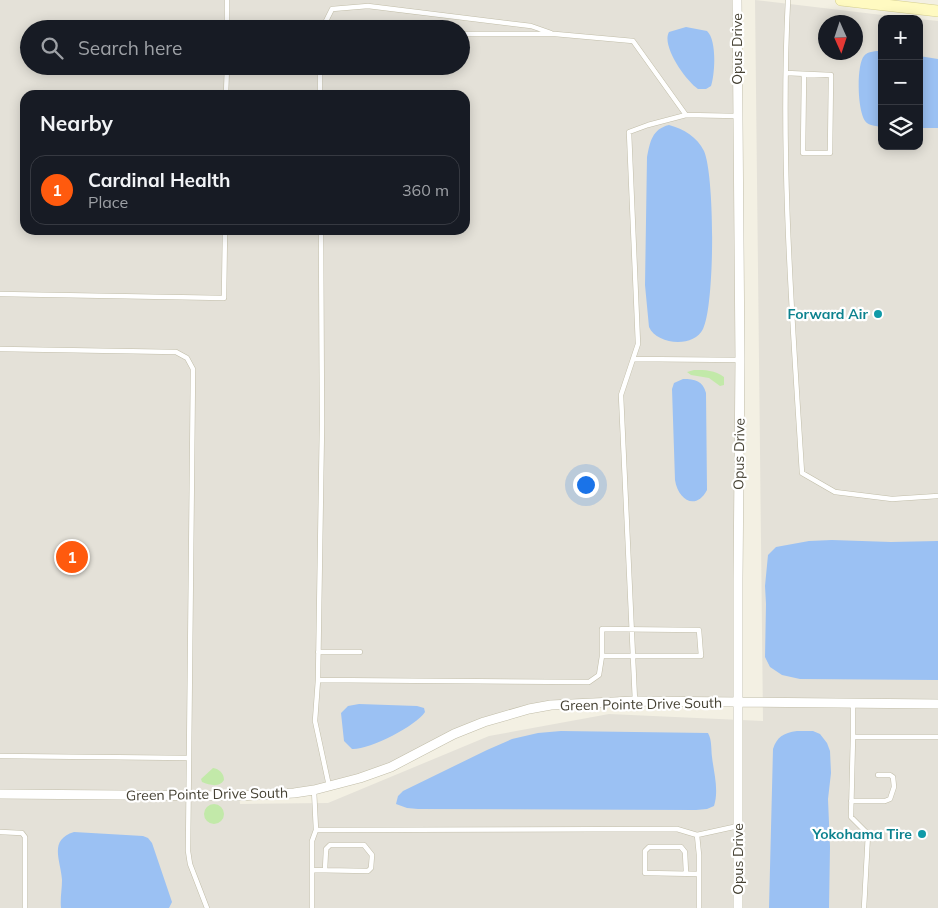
<!DOCTYPE html>
<meta charset="utf-8">
<style>
:root{--surface:#171b24;--page:#242831;--text:#f1f3f6;--muted:#9ea1a6;--line:#363941;--accent:#ff5a0e}
body{margin:0;font-family:Mulish,sans-serif;background:var(--page);color:var(--text)}
.controls{position:absolute;right:15px;top:15px;display:grid;overflow:hidden;border-radius:10px;box-shadow:0 2px 12px #0003}
.controls button{width:45px;height:45px;display:grid;place-items:center;padding:0;border:0;border-bottom:1px solid var(--line);background:var(--surface);color:var(--text);font:25px sans-serif}
.compass{position:absolute;left:818px;top:15px;width:45px;height:45px;border-radius:50%;background:var(--surface);box-shadow:0 2px 12px #0003;rotate:177deg}
.you{position:absolute;left:585px;top:484px;width:18px;height:18px;margin:-12px;border:4px solid #fff;border-radius:50%;background:#1a73e8;box-shadow:0 0 0 8px #1a73e833}
.badge{display:grid;place-items:center;width:32px;height:32px;border-radius:50%;background:var(--accent);color:#fff;font-size:16px;font-weight:700}
.pin{position:absolute;translate:-50% -50%;border:2px solid #fff;box-shadow:0 1px 5px #0006}
.list{margin:0;padding:0;list-style:none}
h2{display:flex;justify-content:space-between;align-items:center;height:65px;margin:0;padding:0 20px;font-size:21px}
h2 small{font-size:16px;font-weight:400;color:var(--muted)}
.list li{display:grid;grid-template-columns:32px 1fr auto;gap:15px;align-items:center;box-sizing:border-box;height:70px;margin:0 10px 10px;padding:0 10px;border:1px solid var(--line);border-radius:15px}
.list b{display:block;font-size:19px;white-space:nowrap}
.list p{margin:0;font-size:16px;white-space:nowrap;color:var(--muted)}
.list em{font-size:16px;font-style:normal;color:var(--muted)}
.icon{flex:none;width:28px;height:28px;fill:none;stroke:currentColor;stroke-width:2;stroke-linecap:round;stroke-linejoin:round}
.map{position:relative;flex:none;width:938px;height:908px;overflow:hidden}
.search{position:absolute;background:var(--surface);box-shadow:0 2px 12px #0003;left:20px;top:20px;width:450px;height:55px;display:flex;align-items:center;gap:12px;box-sizing:border-box;padding:0 18px;border-radius:28px;color:var(--muted);font-size:19px}
.panel{position:absolute;background:var(--surface);box-shadow:0 2px 12px #0003;left:20px;top:90px;width:450px;height:145px;border-radius:15px}
.map>svg:first-child{display:block}
.industrial{fill:#e4e1d8;fill-rule:evenodd}
.green{fill:#c2e9a9}
.water{fill:#9bc1f3}
.lines{fill:none;stroke-linecap:round;stroke-linejoin:round}
.lane-casing{stroke:#c1bda8;stroke-width:5.5}
.street-casing{stroke:#c1bda8;stroke-width:10}
.secondary-casing{stroke:#d5cf90;stroke-width:12}
.lane{stroke:#fff;stroke-width:4.5}
.street{stroke:#fff;stroke-width:9}
.secondary{stroke:#fffac1;stroke-width:11}
.culture-dot{fill:#0f9aa8;stroke:#fff;stroke-width:2}
.labels{text-anchor:middle;stroke-width:4.5;stroke-linejoin:round;paint-order:stroke}
.street-label{font-size:14px;fill:#454133;stroke:#fff}
.culture-label{font-size:14px;font-weight:bold;fill:#0d838f;stroke:#fff;text-anchor:end}
</style>
<div class="map">
<svg width="938" height="908" viewBox="0 0 938 908">
<rect width="100%" height="100%" fill="#f3f0e3"/>
<path class="industrial" d="M0 0H737L738 703H573L506 715 391 767 330 787 239 796 240 804 328 803 489 736 609 714 763 721 755 0 916 19H882V146H919V19L938 21V908H0ZM826 22H856V52H826ZM29 29H461V66H29ZM25 95H465V230H25Z"/>
<path class="green" d="M694 370C705 370 715 370 724 377V385L720 386 709 378 691 375 687 372Z
M213 768C219 769 224 773 224 780 219 788 210 785 202 782L201 779Z
M204 814a10 10 0 1 1 20 0a10 10 0 1 1-20 0Z"/>
<path class="water" d="M686 27 707 31C717 40 715 74 711 86L706 89H698C686 81 661 46 669 32Z
M882 51V127C877 126 871 126 867 123 857 116 856 65 864 56 868 51 876 51 882 51Z
M919 56 938 59V128H919Z
M669 125C684 129 697 137 704 151 715 176 715 305 703 329 694 348 657 345 649 327L645 285 647 157C650 142 652 129 669 125Z
M683 379C695 379 703 381 706 393L707 490C696 511 678 500 675 480L672 389 674 383Z
M832 540 891 542 938 541V680L800 679 782 675 770 667 765 657 766 604 765 586 768 555 776 547 809 541Z
M359 704 417 706 424 708 425 712C416 726 369 750 352 749L344 741 341 713 348 706Z
M561 731 708 733C712 740 711 749 712 757 714 774 719 790 714 806L707 809 696 810 418 809 407 808 396 804 398 796 403 791 487 750 512 739 538 733Z
M797 731H813L820 734 827 743 830 751 831 773 828 799 830 847 829 908H769L773 749C777 737 783 733 797 731Z
M74 832 143 836 148 838 152 843 172 902 169 908H61C60 899 62 889 62 880 61 861 48 840 74 832Z"/>
<g class="lines">
<defs>
<path id="lane" d="M788 0C780 158 792 316 802 473L835 492 892 499 938 496
M227 29V0
M322 29 332 9 368 6 531 26 551 33
M461 34H555L633 41 686 115
M320 66V95
M786 73 831 75 830 153H803L804 74
M226 95 227 66
M0 294 224 298 225 230
M0 349 176 352 187 358 193 369 189 758
M633 359 740 360
M318 652H360
M318 680 322 424 321 230
M635 701 621 395 638 344 629 132 648 125 686 115 737 116
M853 737V703
M0 756 189 758 188 851 190 864 207 908
M329 786 315 721 318 680 589 682 599 675 602 656H701L699 630 602 629V656
M851 801H885L890 799 894 787 893 777 890 775H878
M316 830 677 829 697 835 699 855V908
M0 832 22 833 25 837V908
M697 835 738 826
M312 870 368 871 371 868 372 855 364 845H330L326 849 325 870
M686 873 685 852 681 847H649L645 851V873L699 874
M312 908V841L316 830 314 790
M864 908 868 834 851 817 853 737H938"/>
<path id="street" d="M737 0 740 360 738 579V908
M0 794 239 796 294 793 314 790 360 778 391 767 454 734 484 722 529 709 551 705 635 701 938 704"/>
<path id="secondary" d="M841 0 938 11"/>
</defs>
<use href="#lane" class="lane-casing"/>
<use href="#street" class="street-casing"/>
<use href="#secondary" class="secondary-casing"/>
<use href="#lane" class="lane"/>
<use href="#street" class="street"/>
<use href="#secondary" class="secondary"/>
</g>
<g class="culture-dot">
<circle cx="878" cy="314" r="5"/>
<circle cx="922" cy="834" r="5"/>
</g>
<g class="labels">
<g class="street-label">
<text transform="translate(737 49) rotate(-90)" y="5">Opus Drive</text>
<text transform="translate(739 454) rotate(-89)" y="5">Opus Drive</text>
<text transform="translate(641 704) rotate(-1)" y="5">Green Pointe Drive South</text>
<text transform="translate(207 794) rotate(-1)" y="5">Green Pointe Drive South</text>
<text transform="translate(738 859) rotate(-90)" y="5">Opus Drive</text>
</g>
<g class="culture-label">
<text x="868" y="319">Forward Air</text>
<text x="912" y="839">Yokohama Tire</text>
</g>
</g>
</svg>
<div class="controls">
<button>+</button>
<button>−</button>
<button><svg class="icon" aria-label="layers" viewBox="0 0 24 24"><path d="M12 4l9 5-9 5-9-5zM3 14l9 5 9-5"/></svg></button>
</div>
<svg class="compass" viewBox="-18 -18 36 36"><path d="M0-13l5 13h-10z" fill="#e53935"/><path d="M0 13l5-13h-10z" fill="#9ea1a6"/></svg>
<div class="you"></div>
<div class="pin badge" style="left:72px;top:557px">1</div>
<div class="search"><svg class="icon" aria-label="search" viewBox="0 0 24 24"><circle cx="10" cy="10" r="6"/><path d="M15 15l6 6"/></svg>Search here</div>
<section class="panel">
<h2>Nearby<small></small></h2>
<ul class="list">
<li><span class="badge">1</span><div><b>Cardinal Health</b><p>Place</p></div><em>360 m</em></li>
</ul>
</section>
</div>
